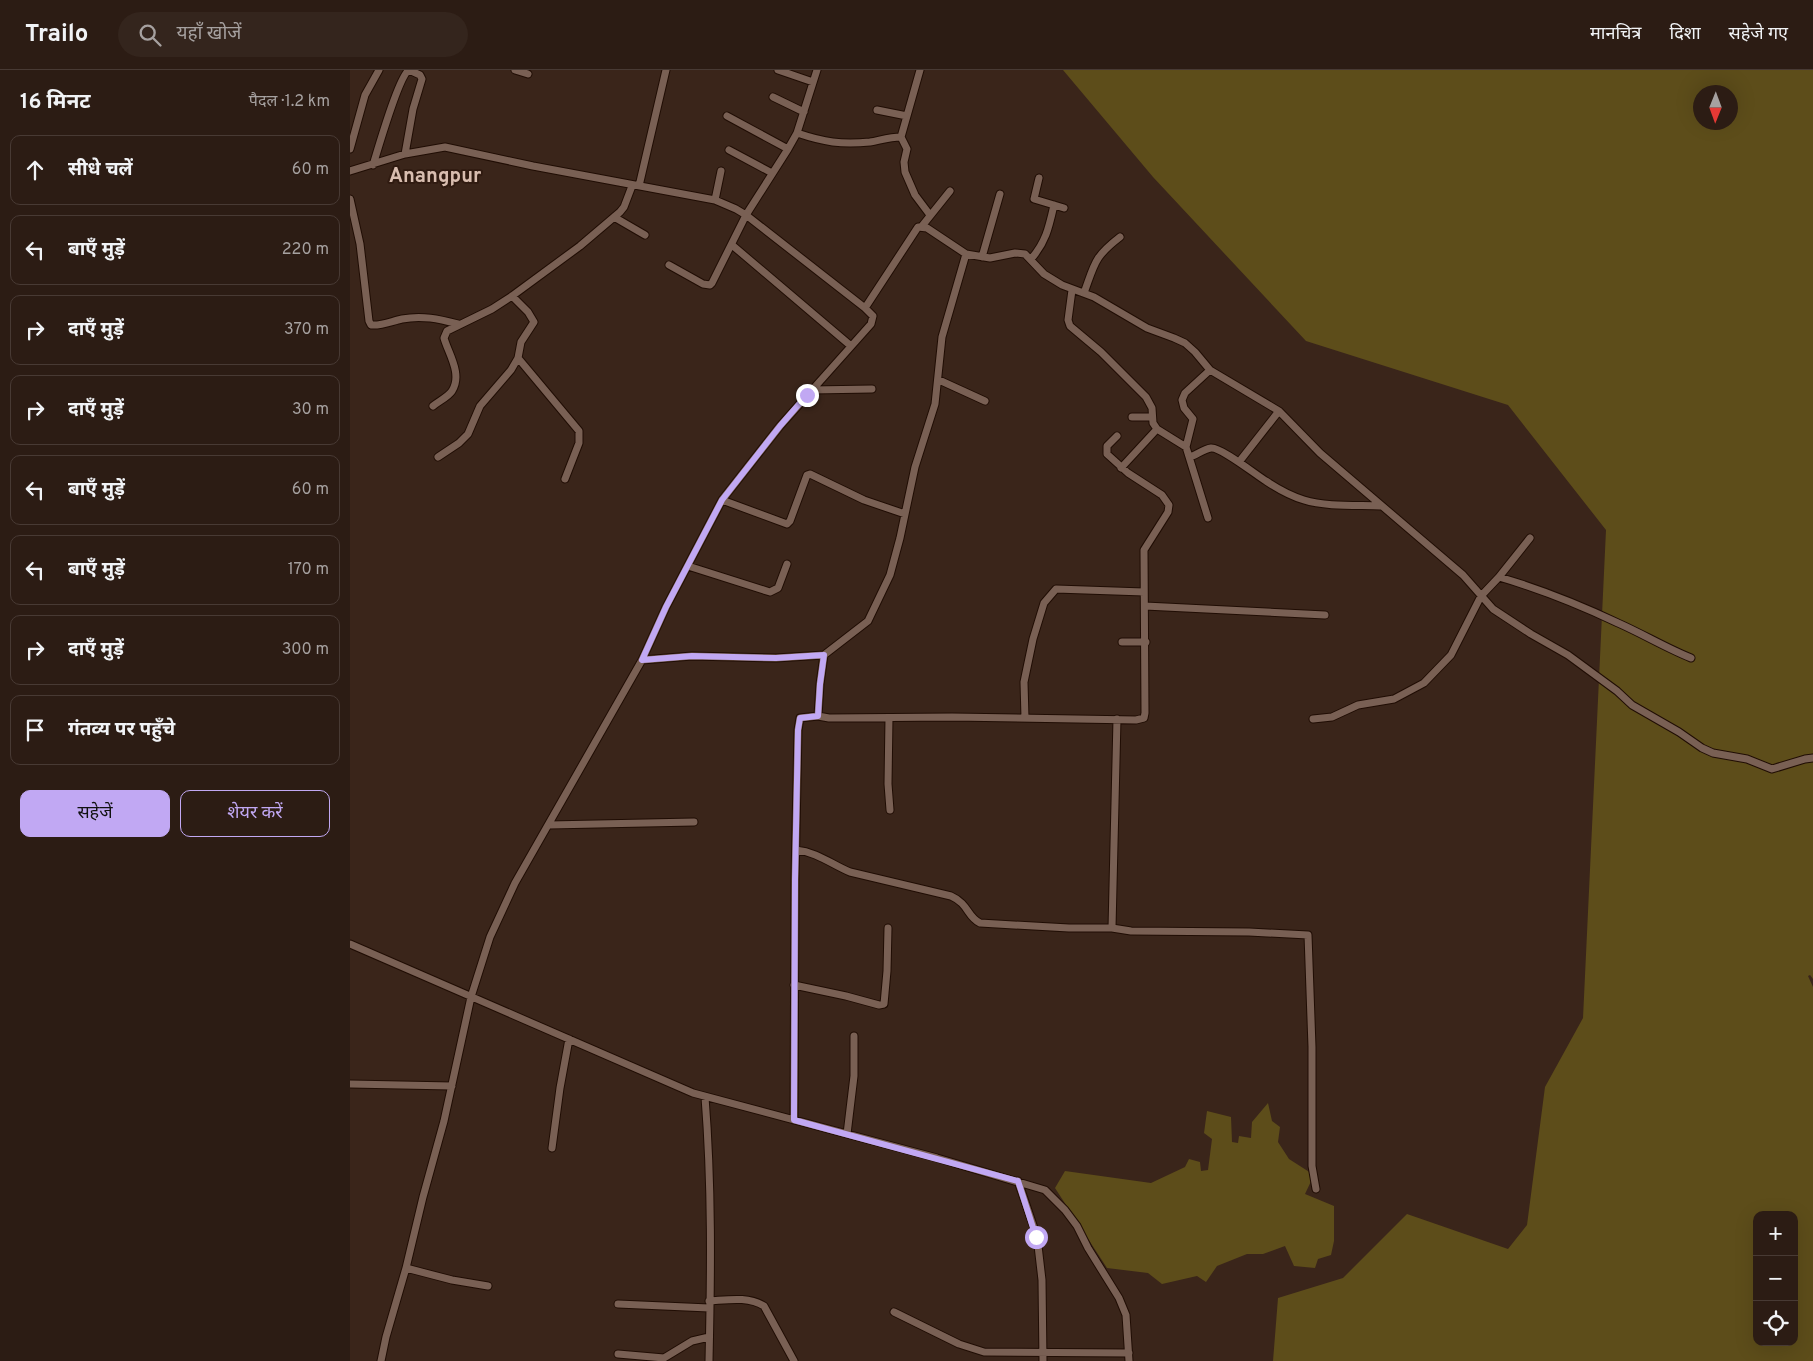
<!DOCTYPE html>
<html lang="hi">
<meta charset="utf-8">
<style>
:root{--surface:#2c1c14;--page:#34251d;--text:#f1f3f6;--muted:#a6a1a0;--line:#483a34;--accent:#c1a8f3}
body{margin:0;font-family:Overpass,"Noto Sans Devanagari",sans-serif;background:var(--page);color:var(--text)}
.controls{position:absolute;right:15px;bottom:15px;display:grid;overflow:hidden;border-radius:10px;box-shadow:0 5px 20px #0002}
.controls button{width:45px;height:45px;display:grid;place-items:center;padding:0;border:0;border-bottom:1px solid var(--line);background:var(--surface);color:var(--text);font:25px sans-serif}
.compass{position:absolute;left:1343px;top:15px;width:45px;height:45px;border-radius:50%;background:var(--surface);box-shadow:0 5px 20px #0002;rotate:181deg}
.stop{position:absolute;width:15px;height:15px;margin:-11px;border:4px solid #c1a8f3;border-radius:50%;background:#fff}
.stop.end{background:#c1a8f3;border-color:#fff;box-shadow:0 1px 5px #0008}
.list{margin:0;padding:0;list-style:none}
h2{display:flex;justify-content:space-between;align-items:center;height:65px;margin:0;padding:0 20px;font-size:21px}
h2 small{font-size:16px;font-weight:400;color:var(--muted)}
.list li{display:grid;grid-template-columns:32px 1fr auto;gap:15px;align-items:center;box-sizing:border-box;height:70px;margin:0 10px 10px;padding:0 10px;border:1px solid var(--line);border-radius:10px}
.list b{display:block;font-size:19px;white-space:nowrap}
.list em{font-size:16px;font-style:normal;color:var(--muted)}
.actions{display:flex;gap:10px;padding:15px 20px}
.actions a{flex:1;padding:11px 0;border:1px solid var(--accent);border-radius:10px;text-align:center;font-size:18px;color:var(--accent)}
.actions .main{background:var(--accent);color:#111}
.icon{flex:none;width:28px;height:28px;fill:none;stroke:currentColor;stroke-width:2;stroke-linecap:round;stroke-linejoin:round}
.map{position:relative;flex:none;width:1463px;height:1291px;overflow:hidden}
header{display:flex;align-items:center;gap:30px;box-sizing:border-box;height:70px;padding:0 25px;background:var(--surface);border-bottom:1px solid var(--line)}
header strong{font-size:24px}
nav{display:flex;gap:28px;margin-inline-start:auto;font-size:18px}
.search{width:350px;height:45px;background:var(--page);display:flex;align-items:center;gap:12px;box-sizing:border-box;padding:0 18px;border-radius:28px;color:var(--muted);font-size:19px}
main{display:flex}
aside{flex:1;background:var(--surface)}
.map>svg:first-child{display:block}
.green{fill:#5d4d1a;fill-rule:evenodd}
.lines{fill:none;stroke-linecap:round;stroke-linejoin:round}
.minor-casing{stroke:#200d04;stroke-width:9}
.minor{stroke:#796054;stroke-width:7}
.route{stroke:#c1a8f3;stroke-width:6}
.labels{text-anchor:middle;stroke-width:4;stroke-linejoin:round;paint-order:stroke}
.district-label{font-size:20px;font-weight:bold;fill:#d8bdaf;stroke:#301b11}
</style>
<header>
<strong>Trailo</strong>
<div class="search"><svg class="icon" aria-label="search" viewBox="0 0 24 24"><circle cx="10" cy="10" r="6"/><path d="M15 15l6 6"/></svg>यहाँ खोजें</div>
<nav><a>मानचित्र</a><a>दिशा</a><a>सहेजे गए</a></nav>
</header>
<main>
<aside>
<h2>16 मिनट<small>पैदल · 1.2 km</small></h2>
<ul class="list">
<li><svg class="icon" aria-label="ahead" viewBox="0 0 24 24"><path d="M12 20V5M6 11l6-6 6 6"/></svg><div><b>सीधे चलें</b></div><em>60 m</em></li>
<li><svg class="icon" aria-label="left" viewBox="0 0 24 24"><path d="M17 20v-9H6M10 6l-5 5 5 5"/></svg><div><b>बाएँ मुड़ें</b></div><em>220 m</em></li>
<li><svg class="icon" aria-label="right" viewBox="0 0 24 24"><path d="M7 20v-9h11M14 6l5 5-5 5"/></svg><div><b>दाएँ मुड़ें</b></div><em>370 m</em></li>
<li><svg class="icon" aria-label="right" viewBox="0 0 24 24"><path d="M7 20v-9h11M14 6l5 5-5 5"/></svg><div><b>दाएँ मुड़ें</b></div><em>30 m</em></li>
<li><svg class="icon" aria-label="left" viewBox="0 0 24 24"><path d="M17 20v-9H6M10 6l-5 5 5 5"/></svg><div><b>बाएँ मुड़ें</b></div><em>60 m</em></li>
<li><svg class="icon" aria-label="left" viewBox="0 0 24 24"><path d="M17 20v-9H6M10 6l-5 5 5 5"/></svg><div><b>बाएँ मुड़ें</b></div><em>170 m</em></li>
<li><svg class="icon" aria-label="right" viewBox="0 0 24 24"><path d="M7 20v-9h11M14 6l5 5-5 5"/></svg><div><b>दाएँ मुड़ें</b></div><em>300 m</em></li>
<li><svg class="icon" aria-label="arrive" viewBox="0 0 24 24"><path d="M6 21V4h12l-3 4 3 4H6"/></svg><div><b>गंतव्य पर पहुँचे</b></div></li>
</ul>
<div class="actions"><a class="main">सहेजें</a><a>शेयर करें</a></div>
</aside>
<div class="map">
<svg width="1463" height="1291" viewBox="0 0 1463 1291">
<rect width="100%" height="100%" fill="#3a251a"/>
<path class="green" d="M713 0H1463V909L1460 905 1458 906 1463 917V1291H923L928 1228 993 1208 1057 1144 1158 1179 1177 1155 1195 1017 1233 948 1256 460 1158 335 956 271 803 107ZM1350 22H1380V52H1350ZM1407 1145H1444V1272H1407Z
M918 1033 922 1051 930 1057 928 1072 939 1089 964 1105 955 1124 984 1136V1171L981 1185 968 1189 965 1198 944 1196 935 1176 913 1184H897L867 1196 856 1212 847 1206 812 1214 798 1203 757 1198 705 1118 715 1101 801 1113 835 1097 839 1089 850 1092 851 1101 858 1100 862 1069 854 1063 857 1041 881 1047 882 1072 888 1073 889 1066 901 1068 902 1052Z"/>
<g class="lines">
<defs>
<path id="minor" d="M165 0 178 4
M428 0 463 12
M570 0 551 67 557 79 554 92 555 102 565 125 580 145
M423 27 454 42
M527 40 557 46
M377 46 438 79
M447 63C474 72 491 75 520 72 531 70 540 67 551 67
M0 79 15 25 29 0
M379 80 422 103
M23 95C28 79 49 6 59 0L70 5 72 9 63 39 55 84
M0 101 55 84 95 77 183 96 365 130 386 139 396 145 515 238 523 246 521 254 430 356 372 430 316 537 292 590 165 813 140 867 121 927 94 1051 73 1127 56 1198 36 1267 31 1291
M689 108 684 129 714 138
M289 116 316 0
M0 129 10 174 19 251 21 255C32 256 42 251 52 249 72 245 89 249 108 254
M365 130 371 101
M264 147 295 165
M572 156 600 121
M382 175 501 276
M616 184 592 267 585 334 565 397 550 468 540 505 518 551 474 585 470 614 468 646 479 648 602 647 786 650 794 648 795 643 794 480 818 442 819 435 812 425 778 403 757 384V376L767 366
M632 187 650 124
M681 189C696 172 699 157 704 135
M319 195 353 214 360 215 362 213 396 145 438 79 447 63 467 0
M722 220 718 250 720 256 751 282 796 327 802 338 803 353 807 359 836 377 858 448
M734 223C745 193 744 187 770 167
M515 238 568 157 577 158 616 184 640 188 665 183 675 184 694 204 712 215 744 227 797 258 824 268 835 273 845 282 860 300 929 341 970 383 1113 505 1143 539 1181 564 1218 585 1267 621 1282 635 1329 662 1352 678 1363 683 1397 689 1422 699 1455 689 1463 688
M168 288 229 361V373L215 409
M589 310 635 331
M462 320 522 319
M83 336C89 331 98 327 102 321 113 304 98 283 94 268L97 261 142 239 162 226 230 176 270 142 274 137 282 116
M782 347H802
M836 377 843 349 834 338 832 330 835 323 860 300
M88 387 109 373 118 364 130 336 161 300 168 288 171 272 184 252 178 242 162 226
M840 387C846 385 854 379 861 378 871 377 906 405 916 411 928 419 941 426 954 430 976 437 1008 435 1031 436
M889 392 929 341
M771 398 807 359
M372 430 437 454 440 451 457 405 460 404 514 430 555 444
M338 496 420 522 428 518 437 494
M1149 507C1190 519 1230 535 1268 553 1293 564 1316 578 1341 588
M795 536 975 545
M772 572H796
M292 590 342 586 426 588 474 585
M539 648 538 714 540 740
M675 648 674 612 683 569 694 533 706 519 794 522
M767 649 762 858 781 861 899 862 958 865 962 977V1096L966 1119
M963 649 982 647 1008 635 1044 629 1074 613 1101 585 1131 526 1149 507 1180 468
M199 755 344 752
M446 780C467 782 481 794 500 802L601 826C619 834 617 847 630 853L719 858H762
M0 874 343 1023 587 1088 695 1120 715 1140 727 1156 738 1178 769 1228 776 1245 779 1291
M444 915 496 926 529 935 534 934 537 901 538 858
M0 1014 102 1016
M355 1027C362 1116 361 1202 359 1291
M444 1050 445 810 448 660 450 648 468 646
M497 1064 504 1006V966
M202 1078 210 1018 219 969
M668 1111 687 1167 692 1210 693 1291
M56 1198 102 1210 138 1216
M359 1231C377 1230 398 1226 414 1236L444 1291
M268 1234 359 1238
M544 1242 609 1274 634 1282 779 1283
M268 1284 314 1288 342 1271 359 1267"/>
</defs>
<use href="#minor" class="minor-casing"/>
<use href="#minor" class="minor"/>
</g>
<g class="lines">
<path class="route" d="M457 325 430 356 372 430 316 537 292 590 342 586 426 588 474 585 470 614 468 646 450 648 448 660 445 810 444 1050 668 1111 686 1167"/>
</g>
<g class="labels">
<g class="district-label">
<text x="85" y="112">Anangpur</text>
</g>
</g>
</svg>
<div class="controls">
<button>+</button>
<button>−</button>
<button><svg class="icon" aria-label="locate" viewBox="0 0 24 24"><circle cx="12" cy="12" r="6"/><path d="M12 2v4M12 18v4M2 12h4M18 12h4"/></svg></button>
</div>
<svg class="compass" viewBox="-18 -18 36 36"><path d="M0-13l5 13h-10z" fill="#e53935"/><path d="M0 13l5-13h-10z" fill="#a6a1a0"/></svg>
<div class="stop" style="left:686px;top:1167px"></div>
<div class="stop end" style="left:457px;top:325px"></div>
</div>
</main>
